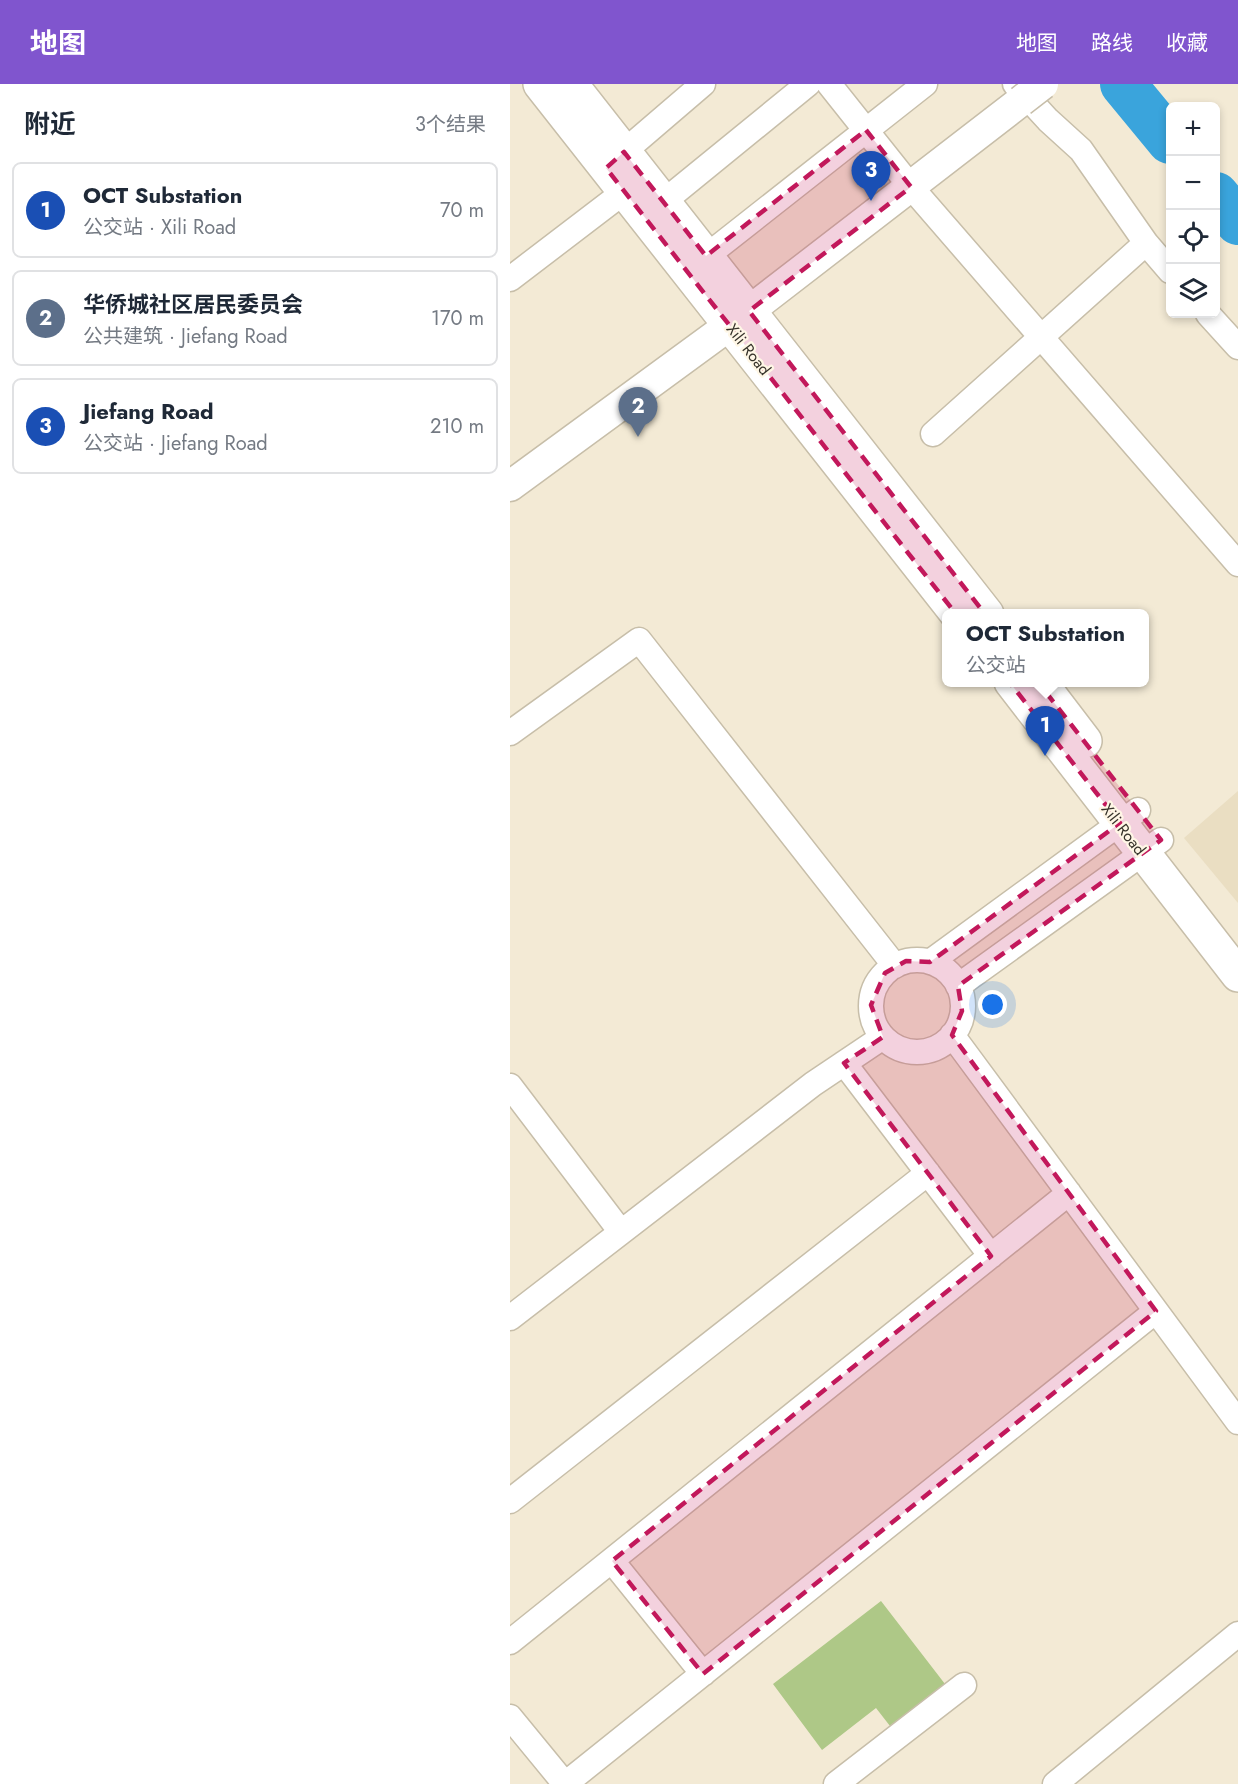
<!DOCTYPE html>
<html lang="zh">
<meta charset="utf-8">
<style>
:root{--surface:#fff;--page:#f2f2f3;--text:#1f2937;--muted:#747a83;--line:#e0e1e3;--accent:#8055ce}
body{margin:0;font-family:Jost,"Noto Sans SC",sans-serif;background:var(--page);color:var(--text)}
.controls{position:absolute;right:18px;top:18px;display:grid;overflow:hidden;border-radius:9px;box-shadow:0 3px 9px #0003}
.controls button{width:54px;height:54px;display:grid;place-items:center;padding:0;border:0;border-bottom:2px solid var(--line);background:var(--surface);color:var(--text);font:30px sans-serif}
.you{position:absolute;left:483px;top:921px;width:21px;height:21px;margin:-15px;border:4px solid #fff;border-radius:50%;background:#1a73e8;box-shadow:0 0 0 9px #1a73e833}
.badge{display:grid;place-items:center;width:39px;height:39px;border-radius:50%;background:var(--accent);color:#fff;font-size:20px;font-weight:700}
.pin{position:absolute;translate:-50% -50px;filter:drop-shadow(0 2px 3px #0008)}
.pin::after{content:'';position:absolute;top:32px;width:21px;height:18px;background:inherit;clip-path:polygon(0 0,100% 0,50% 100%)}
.popup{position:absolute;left:432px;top:525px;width:207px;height:78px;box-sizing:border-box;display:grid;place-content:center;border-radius:9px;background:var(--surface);filter:drop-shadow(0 2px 4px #0005);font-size:20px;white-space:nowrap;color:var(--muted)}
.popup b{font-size:22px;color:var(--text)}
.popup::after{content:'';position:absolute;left:50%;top:100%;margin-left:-12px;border:12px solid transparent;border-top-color:var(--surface)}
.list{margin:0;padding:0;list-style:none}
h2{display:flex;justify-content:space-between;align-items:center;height:78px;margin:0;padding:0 24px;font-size:26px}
h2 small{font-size:20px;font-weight:400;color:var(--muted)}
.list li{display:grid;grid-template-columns:39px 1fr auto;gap:18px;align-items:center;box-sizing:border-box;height:96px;margin:0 12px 12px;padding:0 12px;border:2px solid var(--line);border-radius:9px}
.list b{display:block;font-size:22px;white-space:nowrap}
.list p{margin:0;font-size:20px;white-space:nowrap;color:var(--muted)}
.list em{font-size:20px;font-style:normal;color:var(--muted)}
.icon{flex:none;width:33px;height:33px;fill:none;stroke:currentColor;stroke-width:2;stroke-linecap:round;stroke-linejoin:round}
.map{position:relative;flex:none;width:728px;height:1700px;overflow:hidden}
header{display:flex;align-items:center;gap:36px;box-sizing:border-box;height:84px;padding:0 30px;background:var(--accent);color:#fff}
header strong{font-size:28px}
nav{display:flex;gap:33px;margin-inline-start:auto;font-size:21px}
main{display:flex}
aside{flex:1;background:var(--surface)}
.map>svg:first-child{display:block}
.built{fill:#eadec2}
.green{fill:#aec887}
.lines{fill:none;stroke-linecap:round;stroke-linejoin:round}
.river{stroke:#3aa4dc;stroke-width:46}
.minor-casing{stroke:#c7bea9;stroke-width:27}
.tertiary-casing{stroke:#c7bea9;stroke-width:33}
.secondary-casing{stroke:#c7bea9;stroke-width:36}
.minor{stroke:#fff;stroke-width:24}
.tertiary{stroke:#fff;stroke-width:30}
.secondary{stroke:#fff;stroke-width:33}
.tertiary-bridge-casing{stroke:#c7bea9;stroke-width:33;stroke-linecap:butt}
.tertiary-bridge{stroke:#fff;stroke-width:30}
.marked{fill:#c2185b;fill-opacity:0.2;stroke:#c2185b;stroke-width:4.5;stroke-dasharray:12 8;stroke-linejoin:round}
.labels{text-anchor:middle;stroke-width:4.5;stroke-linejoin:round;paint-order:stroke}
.street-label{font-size:16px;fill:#37332b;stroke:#fff7e6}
</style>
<header>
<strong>地图</strong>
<nav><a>地图</a><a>路线</a><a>收藏</a></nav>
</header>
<main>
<aside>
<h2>附近<small>3个结果</small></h2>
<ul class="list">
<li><span class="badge" style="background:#1a4fb4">1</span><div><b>OCT Substation</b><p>公交站 · Xili Road</p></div><em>70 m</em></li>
<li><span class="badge" style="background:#5c6f8a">2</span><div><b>华侨城社区居民委员会</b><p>公共建筑 · Jiefang Road</p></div><em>170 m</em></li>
<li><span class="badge" style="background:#1a4fb4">3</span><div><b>Jiefang Road</b><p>公交站 · Jiefang Road</p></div><em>210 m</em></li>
</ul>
</aside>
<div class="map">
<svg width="728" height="1700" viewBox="0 0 728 1700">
<rect width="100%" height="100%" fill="#f3ead5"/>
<path class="built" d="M728 707V819L674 754Z"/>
<path class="green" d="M371 1517 435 1600 380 1642 366 1624 312 1666 263 1600Z"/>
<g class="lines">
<path class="river" d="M613 0 660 57
M706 111 728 138"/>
<defs>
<path id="minor" d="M319 0 401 103 728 480
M505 0 538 36 571 66 636 159 660 187
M102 78 193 0
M141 128 298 0
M184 182 415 0
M0 195 127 98
M698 230 728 263
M423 350 636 159
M0 649 129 556 385 882
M361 922a46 46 0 1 1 92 0a46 46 0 1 1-92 0Z
M420 878 628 726
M448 902 651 756
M442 951 728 1338
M334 979 481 1172
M0 1002 111 1148
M0 1234 303 1000 373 953
M0 1417 418 1089
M102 1477 193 1590
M0 1558 559 1109
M0 1633 55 1700
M55 1700 646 1227
M326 1700 454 1601
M545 1700 728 1550"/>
<path id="tertiary" d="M0 402 239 227 511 17"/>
<path id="secondary" d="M30 0 447 530
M61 0 477 530
M501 598 728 891
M530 598 575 657"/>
</defs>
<use href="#minor" class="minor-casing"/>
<use href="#tertiary" class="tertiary-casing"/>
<use href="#secondary" class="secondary-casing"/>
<use href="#minor" class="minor"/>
<use href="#tertiary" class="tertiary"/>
<use href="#secondary" class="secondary"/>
<defs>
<path id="tertiary-bridge" d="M511 17 533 0"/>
</defs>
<use href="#tertiary-bridge" class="tertiary-bridge-casing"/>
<use href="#tertiary-bridge" class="tertiary-bridge"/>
</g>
<path class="marked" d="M356 46 401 103 239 227 651 756 448 902 452 927 442 951 646 1227 193 1590 102 1477 481 1172 334 979 373 953 361 921 375 889 396 877 420 878 610 739 96 84 114 68 196 172Z"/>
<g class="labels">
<g class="street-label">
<text transform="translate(239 265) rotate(52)" y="6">Xili Road</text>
<text transform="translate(614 745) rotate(52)" y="6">Xili Road</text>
</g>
</g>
</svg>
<div class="controls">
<button>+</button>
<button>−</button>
<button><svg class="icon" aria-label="locate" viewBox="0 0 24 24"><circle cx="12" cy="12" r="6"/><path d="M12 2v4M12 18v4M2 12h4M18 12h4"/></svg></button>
<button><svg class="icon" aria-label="layers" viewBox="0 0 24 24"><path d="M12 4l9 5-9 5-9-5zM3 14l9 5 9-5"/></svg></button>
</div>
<div class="you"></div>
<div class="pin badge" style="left:535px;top:672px;background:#1a4fb4">1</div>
<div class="popup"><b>OCT Substation</b>公交站</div>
<div class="pin badge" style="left:128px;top:353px;background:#5c6f8a">2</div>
<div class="pin badge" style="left:361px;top:117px;background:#1a4fb4">3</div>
</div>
</main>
